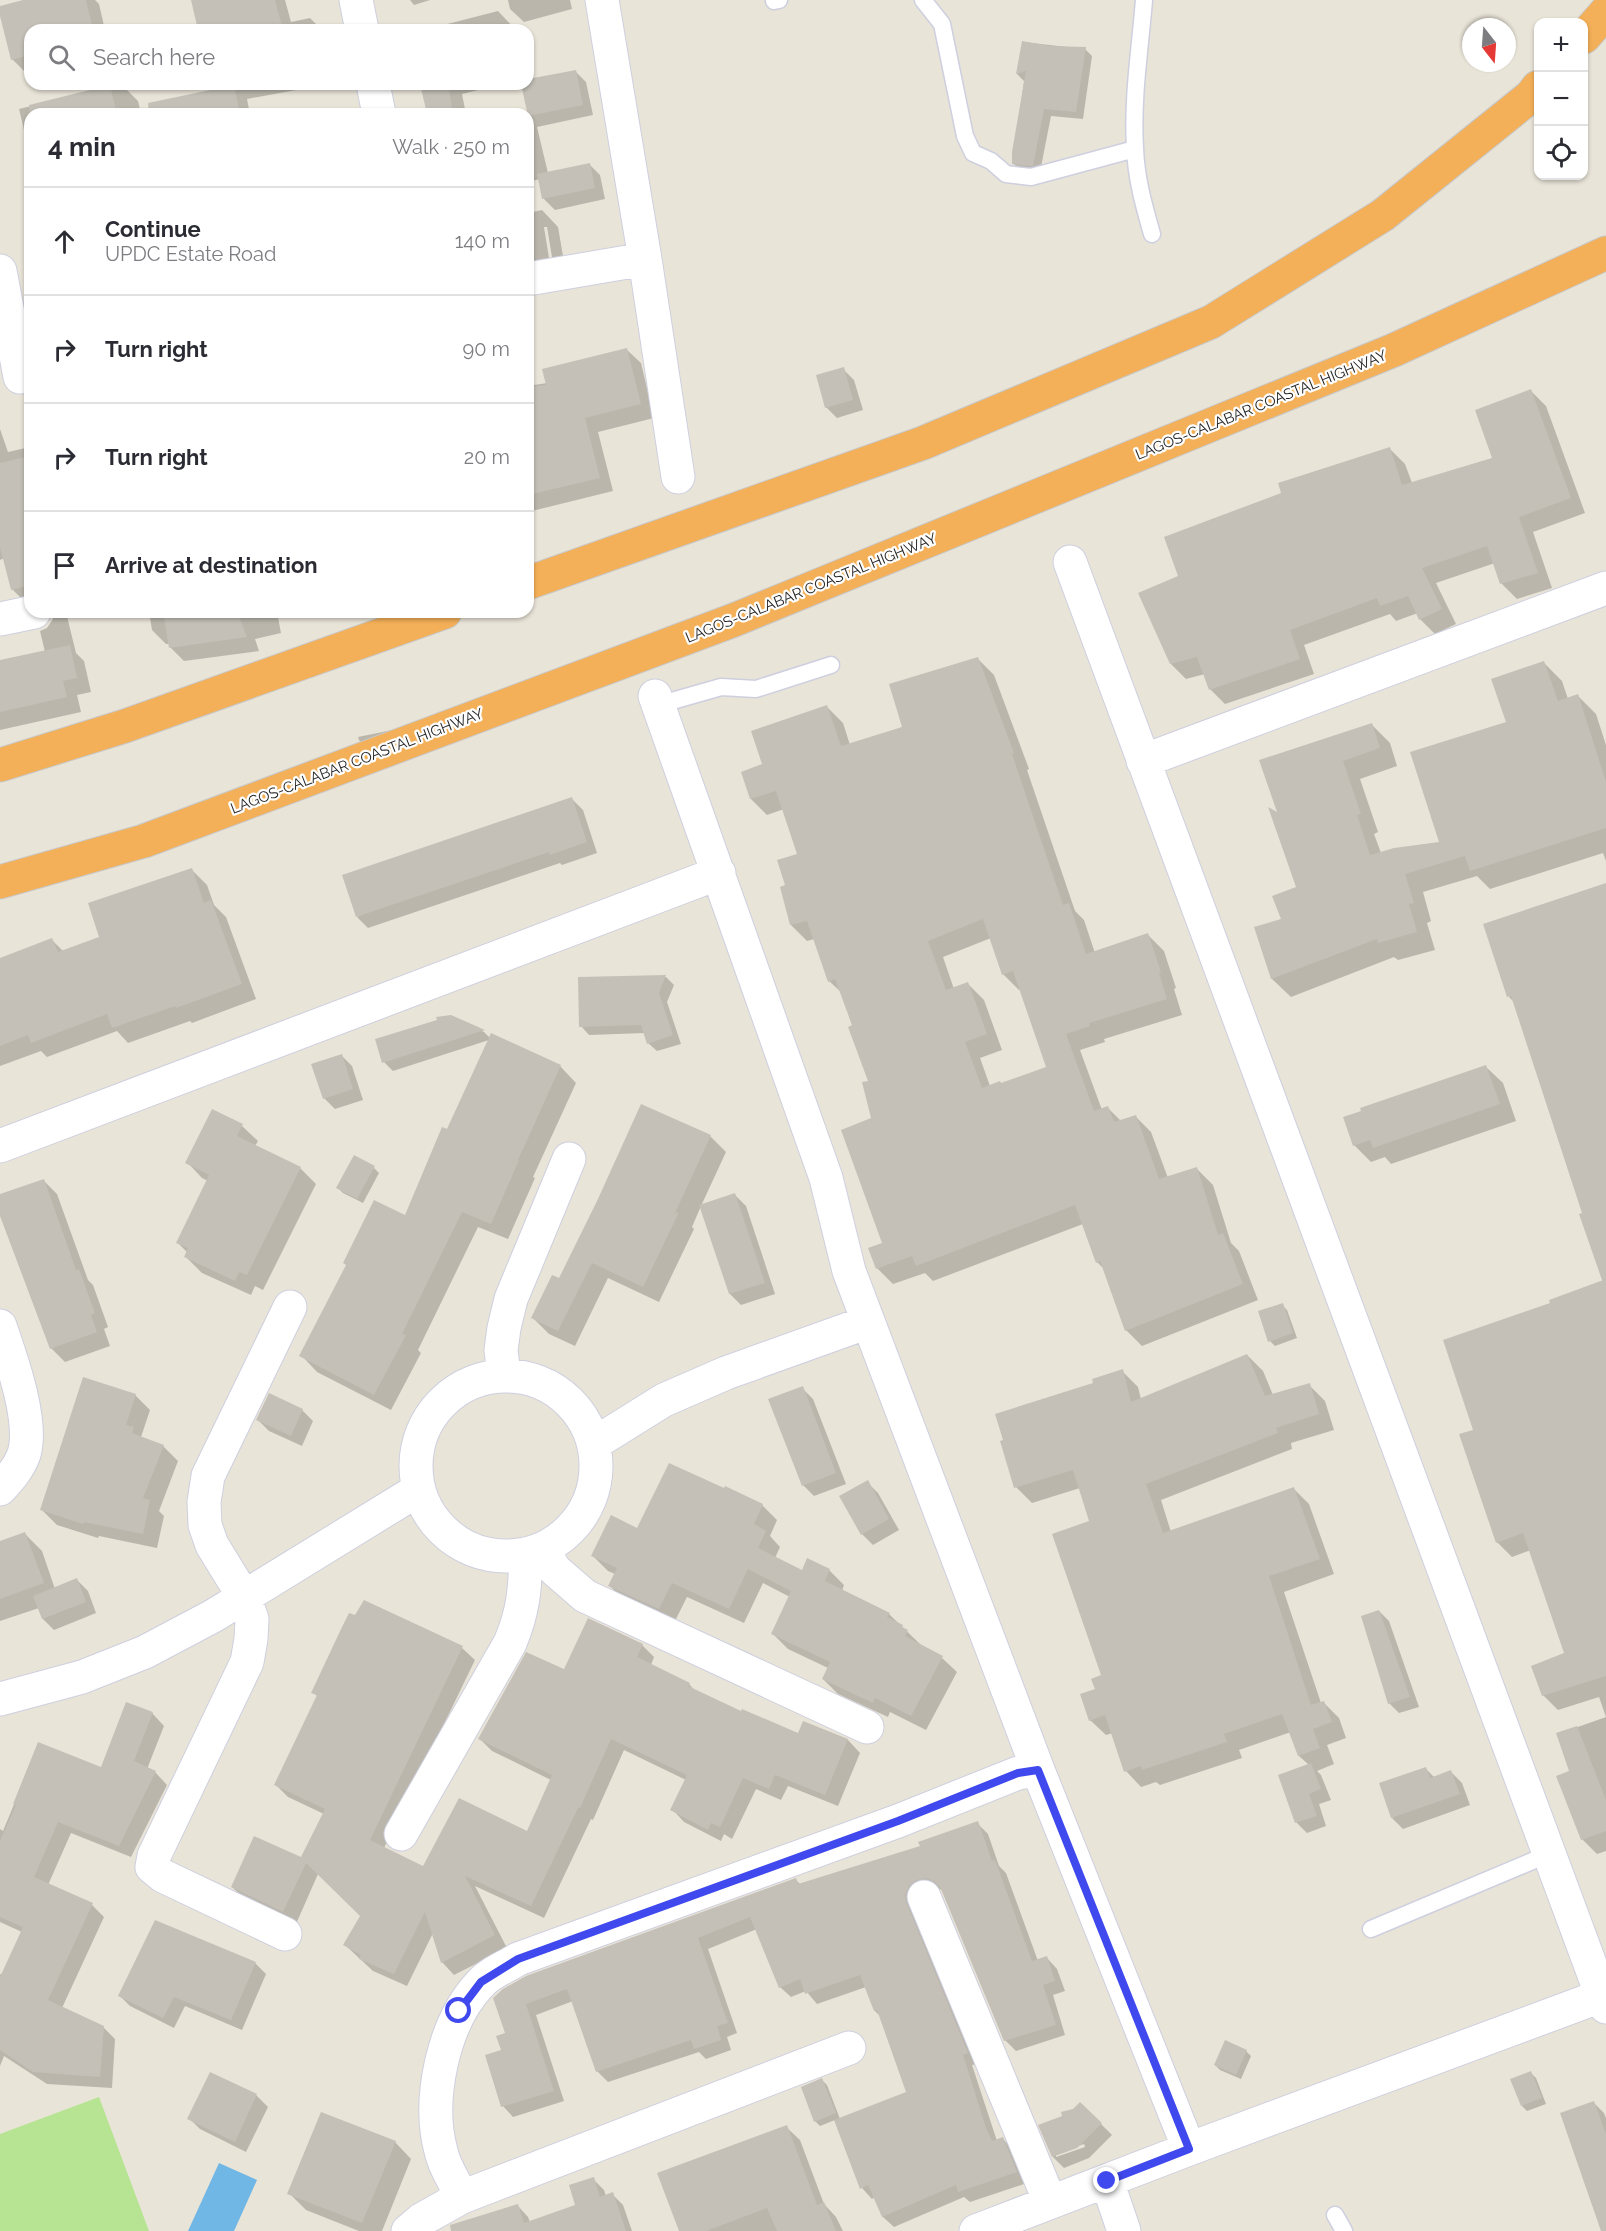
<!DOCTYPE html>
<meta charset="utf-8">
<style>
:root{--surface:#fff;--page:#f2f2f3;--text:#2b2b33;--muted:#7c7c81;--line:#e1e1e2}
body{margin:0;font-family:Raleway,sans-serif;background:var(--page);color:var(--text)}
.controls{position:absolute;right:18px;top:18px;display:grid;overflow:hidden;border-radius:12px;box-shadow:0 2px 4px #0004}
.controls button{width:54px;height:54px;display:grid;place-items:center;padding:0;border:0;border-bottom:2px solid var(--line);background:var(--surface);color:var(--text);font:30px sans-serif}
.compass{position:absolute;left:1462px;top:18px;width:54px;height:54px;border-radius:50%;background:var(--surface);box-shadow:0 2px 4px #0004;rotate:163deg}
.stop{position:absolute;width:18px;height:18px;margin:-14px;border:4px solid #4049ee;border-radius:50%;background:#fff}
.stop.end{background:#4049ee;border-color:#fff;box-shadow:0 2px 6px #0008}
.list{margin:0;padding:0;list-style:none}
h2{display:flex;justify-content:space-between;align-items:center;height:78px;margin:0;padding:0 24px;font-size:26px}
h2 small{font-size:20px;font-weight:400;color:var(--muted)}
.list li{display:grid;grid-template-columns:39px 1fr auto;gap:18px;align-items:center;box-sizing:border-box;height:108px;padding:0 24px;border-top:2px solid var(--line)}
.list b{display:block;font-size:22px;white-space:nowrap}
.list p{margin:0;font-size:20px;white-space:nowrap;color:var(--muted)}
.list em{font-size:20px;font-style:normal;color:var(--muted)}
.icon{flex:none;width:33px;height:33px;fill:none;stroke:currentColor;stroke-width:2;stroke-linecap:round;stroke-linejoin:round}
.map{position:relative;flex:none;width:1606px;height:2231px;overflow:hidden}
.search{position:absolute;background:var(--surface);box-shadow:0 2px 4px #0004;left:24px;top:24px;width:510px;height:66px;display:flex;align-items:center;gap:15px;box-sizing:border-box;padding:0 21px;border-radius:18px;color:var(--muted);font-size:22px}
.panel{position:absolute;background:var(--surface);box-shadow:0 2px 4px #0004;left:24px;top:108px;width:510px;height:510px;border-radius:18px}
.map>svg:first-child{display:block}
.pitch{fill:#b7e493}
.water{fill:#70b7e6}
.shadow{fill:#0003;fill-rule:evenodd}
.building{fill:#c4c0b8;fill-rule:evenodd}
.lines{fill:none;stroke-linecap:round;stroke-linejoin:round}
.lane-casing{stroke:#cecfdf;stroke-width:19}
.street-casing{stroke:#cecfdf;stroke-width:35}
.highway-casing{stroke:#c7c7c7;stroke-width:35}
.lane{stroke:#fff;stroke-width:16}
.street{stroke:#fff;stroke-width:33}
.highway{stroke:#f4b058;stroke-width:33}
.route{stroke:#4049ee;stroke-width:8}
.labels{text-anchor:middle;stroke-width:4.5;stroke-linejoin:round;paint-order:stroke}
.street-label{font-size:15px;fill:#262626;stroke:#fff}
</style>
<div class="map">
<svg width="1606" height="2231" viewBox="0 0 1606 2231">
<rect width="100%" height="100%" fill="#e9e4d8"/>
<path class="pitch" d="M99 2097 149 2231H0V2134Z"/>
<path class="water" d="M219 2163 257 2180 234 2231H188Z"/>
<path class="shadow" d="M29 0H95L99 4 105 30H30L29 76 12 59 0 7Z
M215 0H285L291 22 310 18 322 30H221Z
M410 0H430L414 5Z
M508 0H570L572 9 524 22 510 9Z
M498 11 516 30H424Z
M1023 42 1085 49 1092 56 1083 119 1051 116 1040 172 1021 171 1013 163 1024 81 1017 74Z
M575 71 586 82 593 115 537 127 548 173 589 164 600 175 605 199 555 210 544 199 540 179 528 182V117L530 119 523 84H528V81Z
M122 84H140L125 88 138 101 141 114H30V155L19 109Z
M231 84H329L247 99 250 114H189L234 87Z
M421 84H503L462 94 466 114H429Z
M542 210 558 227 566 273 528 284V213ZM544 227H547L553 263 550 264Z
M627 350 641 363 654 418 598 432 613 491 528 512V386L547 383Z
M843 369 854 380 863 410 837 418 826 407Z
M1531 391 1546 406 1585 513 1533 532 1552 588 1517 599 1502 584 1495 563 1436 583 1456 624 1435 634 1420 619 1418 613 1396 621 1390 614 1304 645 1314 674 1225 704 1210 689 1205 674 1186 679 1171 664 1180 577 1283 494 1390 449 1405 464 1412 483 1494 459Z
M0 429 8 452 30 447V603L27 604 12 589 4 558 0 560Z
M53 612H66L76 653 84 661 91 692 77 695 81 712 0 730V662L45 652 40 631 47 628 53 619Z
M149 612H277L281 633 255 639 259 651 184 661 170 647V644H166L152 630Z
M978 659 994 675 1029 769 1027 770 1075 911 1084 920 1095 953 1148 935 1164 951 1176 988 1174 989 1182 1015 1104 1039 1105 1042 1080 1050 1102 1110 1108 1108 1121 1121 1135 1116 1151 1132 1168 1178 1197 1169 1213 1185 1231 1243 1239 1251 1258 1300 1142 1346 1126 1330 1105 1270 1097 1262 1083 1224 933 1281 925 1273 893 1284 877 1268 884 1243 870 1082 842 993 829 981 814 939 807 941 791 925 787 886 799 855 784 809 767 815 751 799 742 773 764 765 827 707 843 723 850 745 904 728ZM991 938 1003 974 1019 990 1021 989 1048 1068 1002 1085 990 1086 980 1058 1002 1050 984 1000 968 984 954 989 943 957Z
M1544 663 1562 681 1568 699 1578 696 1596 714 1606 745V861L1603 853 1490 889 1477 876 1423 892 1431 921 1427 923 1435 950 1398 960 1394 957 1291 997 1272 979 1256 928 1283 920 1298 888 1279 815 1372 725 1390 743 1397 766 1360 779 1378 832 1374 834 1381 853 1441 843Z
M392 730 401 739 370 751 359 740 358 737Z
M572 799 583 810 597 853 562 865 560 863 368 928 357 917Z
M192 870 207 885 214 905 226 917 256 999 192 1023 190 1021 128 1043 117 1031 47 1057 41 1051 0 1066V960L52 940 63 951 101 938Z
M1606 884V1851L1597 1854 1582 1839 1571 1771 1558 1734 1606 1717 1599 1697 1558 1710 1543 1695 1566 1654 1531 1550 1512 1557 1497 1542 1475 1431 1552 1304 1603 1282 1581 1215 1584 1214 1514 1002 1509 997Z
M666 977 674 985 667 1002 681 1044 657 1051 648 1043 645 1033 589 1035 581 1026 580 979Z
M451 1017 484 1032 490 1038 560 1066 576 1083 533 1177 535 1178 508 1239 478 1227 418 1350 421 1353 391 1410 317 1372 301 1355 406 1217 489 1040 393 1071 384 1062Z
M341 1055 352 1066 363 1100 335 1109 324 1098Z
M1486 1067 1503 1083 1516 1121 1391 1164 1385 1157 1371 1162 1354 1145Z
M242 1126 258 1141 255 1146 300 1168 316 1184 263 1290 255 1286 251 1295 202 1273 186 1257 188 1253 178 1243 208 1181 202 1178 187 1162Z
M710 1136 726 1152 701 1206 735 1195 746 1206 775 1294 741 1305 730 1294 701 1206 692 1227 694 1229 659 1302 608 1278 575 1346 549 1334 533 1318 560 1280Z
M374 1168 379 1173 363 1203 343 1193 338 1188Z
M43 1180 57 1194 88 1280 93 1285 108 1327 104 1329 110 1346 65 1362 51 1348 0 1210V1196Z
M1282 1305 1287 1310 1297 1338 1275 1346 1270 1341Z
M1247 1355 1263 1371 1273 1395 1309 1385 1325 1401 1334 1430 1291 1443 1292 1449 1161 1500 1171 1532 1294 1489 1309 1504 1334 1574 1284 1592 1321 1703 1323 1702 1339 1718 1346 1738 1327 1745 1334 1764 1317 1771 1321 1775 1331 1800 1319 1804 1326 1826 1307 1833 1297 1823 1280 1776 1309 1765 1299 1756 1291 1732 1239 1750 1242 1758 1160 1785 1156 1782 1141 1787 1126 1771 1113 1733 1106 1735 1090 1720 1097 1690 1103 1676 1091 1522 1080 1488 1032 1503 1016 1487 1095 1384 1122 1371 1138 1387 1141 1399Z
M802 1388 813 1399 846 1484 814 1496 803 1485Z
M135 1395 150 1410 141 1437 163 1446 178 1461 159 1511 164 1516 157 1548 99 1536 98 1538 57 1525 42 1510Z
M302 1410 313 1421 302 1446 269 1431 258 1420Z
M867 1482 878 1493 899 1530 873 1545 862 1534Z
M762 1505 777 1520 770 1536 780 1547 775 1558 802 1572 829 1570 844 1585 842 1591 889 1614 922 1646 942 1658 957 1672 926 1730 890 1712 888 1717 838 1694 823 1679 828 1668 788 1649 773 1634 790 1597 763 1583 744 1623 687 1597 674 1623 624 1600 610 1586 615 1574 608 1571 593 1556 637 1530Z
M25 1534 42 1551 55 1589 77 1580 88 1591 96 1613 54 1630 43 1619 39 1608 0 1621V1543Z
M365 1602 462 1648 475 1660 384 1848 423 1868 528 1833 551 1780 492 1751 480 1739 564 1671 642 1645 654 1657 651 1665 689 1684 696 1692 742 1713 799 1735 804 1722 848 1740 860 1753 838 1806 788 1786 781 1800 756 1789 732 1839 724 1834 721 1841 684 1822 672 1809 686 1780 624 1750 593 1820 591 1819 544 1918 475 1886 507 1948 454 1975 442 1962 433 1933 407 1986 373 1971 345 1945 362 1916 318 1874 296 1924 245 1899 232 1887 302 1859 324 1814 288 1797 276 1785 318 1697 313 1692Z
M1379 1611 1389 1621 1419 1707 1399 1713 1389 1703Z
M152 1713 164 1726 147 1769 155 1772 167 1785 131 1857 71 1833 48 1885 92 1905 104 1917 62 2008 103 2027 115 2039 112 2088 47 2084 4 2056 0 2066V1974L2 1975 22 1932 0 1922V1829L3 1831 39 1744 102 1769Z
M1426 1769 1435 1778 1451 1772 1462 1783 1470 1805 1403 1829 1392 1818Z
M977 1823 988 1834 999 1866 1006 1873 1038 1961 1047 1958 1057 1969 1065 1991 1053 1995 1065 2035 1016 2051 1005 2040 943 1891 938 1888 927 1890 978 2064 972 2065 997 2141 1003 2139 1013 2150 1027 2183 970 2202 964 2197 894 2227 883 2217 875 2197 872 2199 862 2188 835 2120 820 2126 815 2121 822 2080 827 2085 840 2119 908 2093 880 2016 875 2011 866 1987 817 2004 806 1991 791 1997 780 1987 757 1929 708 1949 737 2033 727 2037 731 2050 706 2059 699 2052 608 2082 597 2071 573 2001 536 2015 564 2101 513 2117 503 2106V2051L507 2034 495 1998 796 1880 801 1885 921 1847Z
M255 1963 266 1974 242 2030 185 2006 174 2028 130 2006 120 1996Z
M1246 2051 1251 2056 1241 2079 1220 2070 1215 2065Z
M1531 2073 1536 2078 1546 2104 1527 2111 1522 2106Z
M211 2074 257 2096 268 2107 246 2152 200 2129 189 2118Z
M1594 2103 1604 2113 1606 2118V2231Z
M1081 2104 1112 2135 1089 2158 1064 2168 1053 2157 1063 2117ZM1084 2144 1085 2147 1056 2157V2154Z
M786 2127 800 2140 824 2204 836 2217 843 2231H681Z
M395 2142 411 2159 382 2231H359L306 2210 289 2193Z
M593 2179 604 2190 606 2196 612 2194 623 2205 632 2231H498L518 2206 528 2217 530 2222 577 2206Z"/>
<path class="building" d="M23 0H86L93 30H30V55L11 60 0 16V6Z
M191 0H275L283 30H198Z
M1022 41 1050 46 1086 47 1076 112 1044 109 1033 166H1030L1012 164V152L1026 71 1016 74Z
M576 70 583 105 528 116 521 84H528V79Z
M420 84H448L453 114H427Z
M110 85 117 114H30L29 105Z
M234 85 239 109 212 114H149L148 103Z
M590 163 595 188 542 199 537 174Z
M627 348 641 404 585 418 600 478 528 495V387L546 385 542 369Z
M844 367 853 400 825 408 816 375Z
M1531 389 1571 498 1519 517 1538 573 1500 584 1487 546 1422 568 1442 609 1419 620 1408 596 1380 606 1377 598 1290 630 1300 659 1209 690 1197 657 1170 664 1138 593 1178 576 1164 537 1281 493 1278 483 1390 447 1402 485 1492 458 1475 410Z
M30 456V585L11 590 0 547V463Z
M163 612H237L247 637 169 648Z
M70 645 77 678 63 681 67 697 0 712V660Z
M978 657 1014 753 1012 754 1063 905 1069 903 1086 954 1148 933 1161 972 1159 973 1167 999 1089 1023 1090 1026 1066 1034 1094 1111 1108 1106 1114 1122 1136 1115 1159 1179 1197 1167 1218 1235 1223 1233 1243 1284 1125 1331 1100 1261 1096 1263 1075 1205 916 1266 912 1256 876 1269 868 1248 882 1243 841 1130 871 1118 862 1082 868 1081 848 1027 852 1025 835 979 828 982 807 921 790 925 780 887 785 885 777 860 797 854 776 791 750 799 741 772 762 764 751 731 827 705 841 746 902 727 889 684ZM983 919 1002 975 1013 971 1046 1067 1001 1083 1000 1081 982 1088 965 1042 987 1034 968 982 946 990 928 941Z
M1544 661 1558 701 1578 694 1606 782V828L1470 871 1465 856 1405 874 1414 903 1409 904 1417 932 1378 943 1377 939 1271 979 1254 927 1281 919 1272 896 1296 887 1268 807 1277 812 1259 760 1372 723 1380 748 1343 761 1361 814 1357 815 1370 855 1394 848 1439 842 1410 752 1506 722 1491 679Z
M572 797 587 842 550 855 549 852 356 917 342 875Z
M192 868 204 903 211 900 242 984 176 1008 175 1006 112 1028 107 1014 31 1043 28 1035 0 1046V958L52 938 58 952 99 937 88 903Z
M1606 883V1279L1602 1280 1579 1214 1582 1213 1511 996 1507 997 1483 924Z
M666 975 659 993 673 1035 647 1044 641 1025 579 1027 578 977Z
M451 1015 485 1030 382 1063 375 1039 437 1020 436 1017Z
M491 1033 561 1065 518 1160H519L491 1224 462 1212 402 1334 406 1335 374 1395 299 1356 346 1265 343 1263 374 1200 405 1215 442 1127 447 1129Z
M342 1054 353 1089 323 1099 311 1064Z
M1486 1065 1500 1104 1373 1148 1370 1140 1353 1146 1343 1117 1361 1111 1360 1108Z
M641 1104 711 1135 675 1213 679 1212 643 1287 592 1263 558 1331 531 1318 552 1275 559 1278 597 1201Z
M212 1109 243 1124 237 1136 301 1167 247 1275 239 1272 235 1281 184 1257 188 1248 176 1243 209 1175 185 1163Z
M354 1155 375 1166 357 1199 336 1188Z
M44 1179 76 1270 79 1269 95 1313 91 1315 97 1332 50 1349 0 1216V1194Z
M735 1193 765 1283 729 1294 699 1205Z
M1606 1279V1676L1542 1696 1531 1666 1564 1653 1523 1533 1496 1543 1459 1434 1473 1430 1443 1340 1550 1303 1549 1300Z
M1283 1303 1293 1333 1268 1342 1258 1311Z
M1247 1354 1265 1396 1310 1383 1319 1414 1276 1428 1278 1433 1146 1484 1163 1533 1294 1487 1320 1559 1269 1576 1311 1705 1324 1701 1332 1722 1313 1729 1320 1748 1298 1756 1282 1714 1224 1734 1227 1742 1142 1770 1141 1766 1124 1772 1105 1715 1089 1721 1080 1694 1095 1689 1091 1679 1101 1675 1052 1534 1089 1521 1073 1470 1014 1488 1000 1441 1003 1440 995 1414 1093 1383 1092 1379 1123 1369 1131 1402Z
M83 1377 136 1394 126 1425 134 1427 132 1433 164 1445 143 1498 150 1500 143 1534 84 1522 83 1524 40 1510Z
M803 1386 836 1473 802 1486 768 1399Z
M269 1393 303 1409 291 1436 256 1420Z
M669 1463 724 1488 725 1486 763 1504 754 1524 766 1531 758 1548 802 1570 807 1558 830 1569 825 1581 890 1613 887 1617 903 1625 902 1627 908 1630 905 1636 943 1656 911 1716 875 1698 873 1703 822 1679 830 1662 771 1634 791 1591 748 1569 729 1609 672 1583 659 1609 608 1586 617 1568 591 1556 611 1515 637 1528Z
M868 1480 889 1519 861 1535 839 1496Z
M25 1532 44 1583 0 1599V1541Z
M77 1578 86 1602 42 1619 33 1596Z
M364 1600 463 1646 370 1840 423 1866 459 1798 527 1831 552 1775 478 1739 526 1652 564 1669 588 1618 643 1644 637 1657 690 1683 688 1686 741 1711 742 1709 798 1733 803 1721 848 1739 825 1795 775 1775 769 1789 743 1778 720 1827 711 1823 708 1830 670 1810 687 1775 611 1739 580 1808H578L531 1906 465 1876 495 1935 441 1963 425 1912 394 1974 359 1959 361 1955 343 1945 360 1916 306 1863 283 1912 231 1887 254 1836 301 1857 325 1809 274 1785 317 1695 311 1693 342 1627 349 1613 355 1615Z
M1379 1610 1410 1697 1388 1704 1361 1616Z
M126 1702 153 1712 134 1761 156 1771 119 1846 58 1822 34 1877 93 1903 48 2000 104 2026 100 2077 33 2072 0 2050V1977L23 1927 0 1917V1841L16 1805 13 1804 38 1742 101 1767Z
M1577 1726 1606 1800V1831L1581 1840 1556 1776 1569 1771 1556 1733Z
M1311 1763 1321 1789 1309 1794 1317 1816 1295 1823 1278 1775Z
M1426 1767 1430 1778 1451 1770 1460 1794 1391 1818 1379 1783Z
M978 1821 992 1861 995 1860 1032 1961 1047 1956 1055 1981 1043 1985 1056 2025 1004 2041 941 1889 935 1882 926 1878 917 1880 909 1886 905 1895 907 1904 968 2053 963 2055 986 2128 992 2141 1003 2137 1017 2172 958 2192 956 2185 882 2217 868 2185 860 2189 834 2120 906 2092 877 2010 874 2011 860 1975 805 1994 800 1979 779 1988 750 1917 698 1938 728 2023 717 2026 721 2040 694 2049 691 2040 596 2072 567 1989 526 2004 554 2091 501 2107 485 2055 501 2050 496 2036 505 2033 493 1998 503 1989 526 1976 796 1878 798 1884 920 1846 918 1842Z
M155 1920 256 1962 231 2020 174 1997 163 2018 118 1996Z
M1225 2040 1247 2050 1236 2075 1214 2065Z
M1531 2071 1542 2098 1521 2106 1510 2079Z
M210 2072 257 2094 235 2142 187 2119Z
M822 2078 836 2113 814 2122 801 2087Z
M1594 2101 1606 2134V2231H1601L1560 2113Z
M1080 2102 1102 2123 1077 2148 1052 2157 1038 2125 1062 2116 1061 2112 1073 2109Z
M321 2112 396 2141 362 2223 287 2194Z
M787 2125 817 2205 824 2202 836 2231H777L767 2208 706 2231H679L657 2173Z
M594 2177 600 2197 613 2192 626 2231H451L450 2225 518 2204 524 2223 575 2205 569 2185Z"/>
<g class="lines">
<defs>
<path id="lane" d="M923 0 942 24 965 136 973 153 991 161 1006 174 1031 177 1135 149
M1144 0C1140 49 1132 99 1135 148 1136 178 1144 206 1152 234
M774 1 779 0
M658 705 721 687 756 689 831 665
M1371 1929 1549 1854
M1335 2215 1344 2231"/>
<path id="street" d="M356 0 362 30
M602 0 645 259 678 477
M373 84 379 114
M0 271 20 377
M528 279 645 259
M1070 562 1606 2007
M0 619 34 612
M655 696 826 1178 849 1271 1038 1770 1189 2149
M1143 761 1606 588
M0 1146 719 873
M0 1326C11 1358 34 1422 24 1454 19 1468 10 1478 0 1489
M504 1375 501 1350 504 1328 511 1299 569 1159
M416 1466a90 90 0 1 1 180 0a90 90 0 1 1-180 0Z
M595 1443 664 1400 726 1373 868 1322
M542 1550 555 1570 585 1596 867 1727
M0 1699 82 1677 145 1652 213 1616 418 1490
M401 1834 510 1643C524 1610 525 1588 526 1554
M924 1897 1050 2202
M285 1934 163 1876 152 1867 154 1856 247 1662 251 1639 252 1619 244 1597 212 1545 205 1525 204 1502 208 1476 290 1307
M1107 2181 1124 2231
M462 2197C455 2182 444 2167 441 2151 427 2100 443 2023 480 1984 489 1973 506 1967 518 1959L898 1821 1018 1773 1038 1770
M408 2231 421 2220 462 2197 849 2048
M976 2231 1189 2149 1601 1996"/>
<path id="highway" d="M1584 37 1606 12
M528 583 923 443 1211 322 1383 215 1531 96 1538 87
M0 765 125 726 445 612
M0 882 144 841 734 620 1394 350 1606 253"/>
</defs>
<use href="#lane" class="lane-casing"/>
<use href="#street" class="street-casing"/>
<use href="#highway" class="highway-casing"/>
<use href="#lane" class="lane"/>
<use href="#street" class="street"/>
<use href="#highway" class="highway"/>
</g>
<g class="lines">
<path class="route" d="M459 2011 481 1982 518 1959 898 1821 1018 1773 1038 1770 1189 2149 1107 2181"/>
</g>
<g class="labels">
<g class="street-label">
<text transform="translate(1261 405) rotate(-22)" y="5">LAGOS-CALABAR COASTAL HIGHWAY</text>
<text transform="translate(811 588) rotate(-22)" y="5">LAGOS-CALABAR COASTAL HIGHWAY</text>
<text transform="translate(357 761) rotate(-21)" y="5">LAGOS-CALABAR COASTAL HIGHWAY</text>
</g>
</g>
</svg>
<div class="controls">
<button>+</button>
<button>−</button>
<button><svg class="icon" aria-label="locate" viewBox="0 0 24 24"><circle cx="12" cy="12" r="6"/><path d="M12 2v4M12 18v4M2 12h4M18 12h4"/></svg></button>
</div>
<svg class="compass" viewBox="-18 -18 36 36"><path d="M0-13l5 13h-10z" fill="#e53935"/><path d="M0 13l5-13h-10z" fill="#7c7c81"/></svg>
<div class="stop" style="left:459px;top:2011px"></div>
<div class="stop end" style="left:1107px;top:2181px"></div>
<div class="search"><svg class="icon" aria-label="search" viewBox="0 0 24 24"><circle cx="10" cy="10" r="6"/><path d="M15 15l6 6"/></svg>Search here</div>
<section class="panel">
<h2>4 min<small>Walk · 250 m</small></h2>
<ul class="list">
<li><svg class="icon" aria-label="ahead" viewBox="0 0 24 24"><path d="M12 20V5M6 11l6-6 6 6"/></svg><div><b>Continue</b><p>UPDC Estate Road</p></div><em>140 m</em></li>
<li><svg class="icon" aria-label="right" viewBox="0 0 24 24"><path d="M7 20v-9h11M14 6l5 5-5 5"/></svg><div><b>Turn right</b></div><em>90 m</em></li>
<li><svg class="icon" aria-label="right" viewBox="0 0 24 24"><path d="M7 20v-9h11M14 6l5 5-5 5"/></svg><div><b>Turn right</b></div><em>20 m</em></li>
<li><svg class="icon" aria-label="arrive" viewBox="0 0 24 24"><path d="M6 21V4h12l-3 4 3 4H6"/></svg><div><b>Arrive at destination</b></div></li>
</ul>
</section>
</div>
